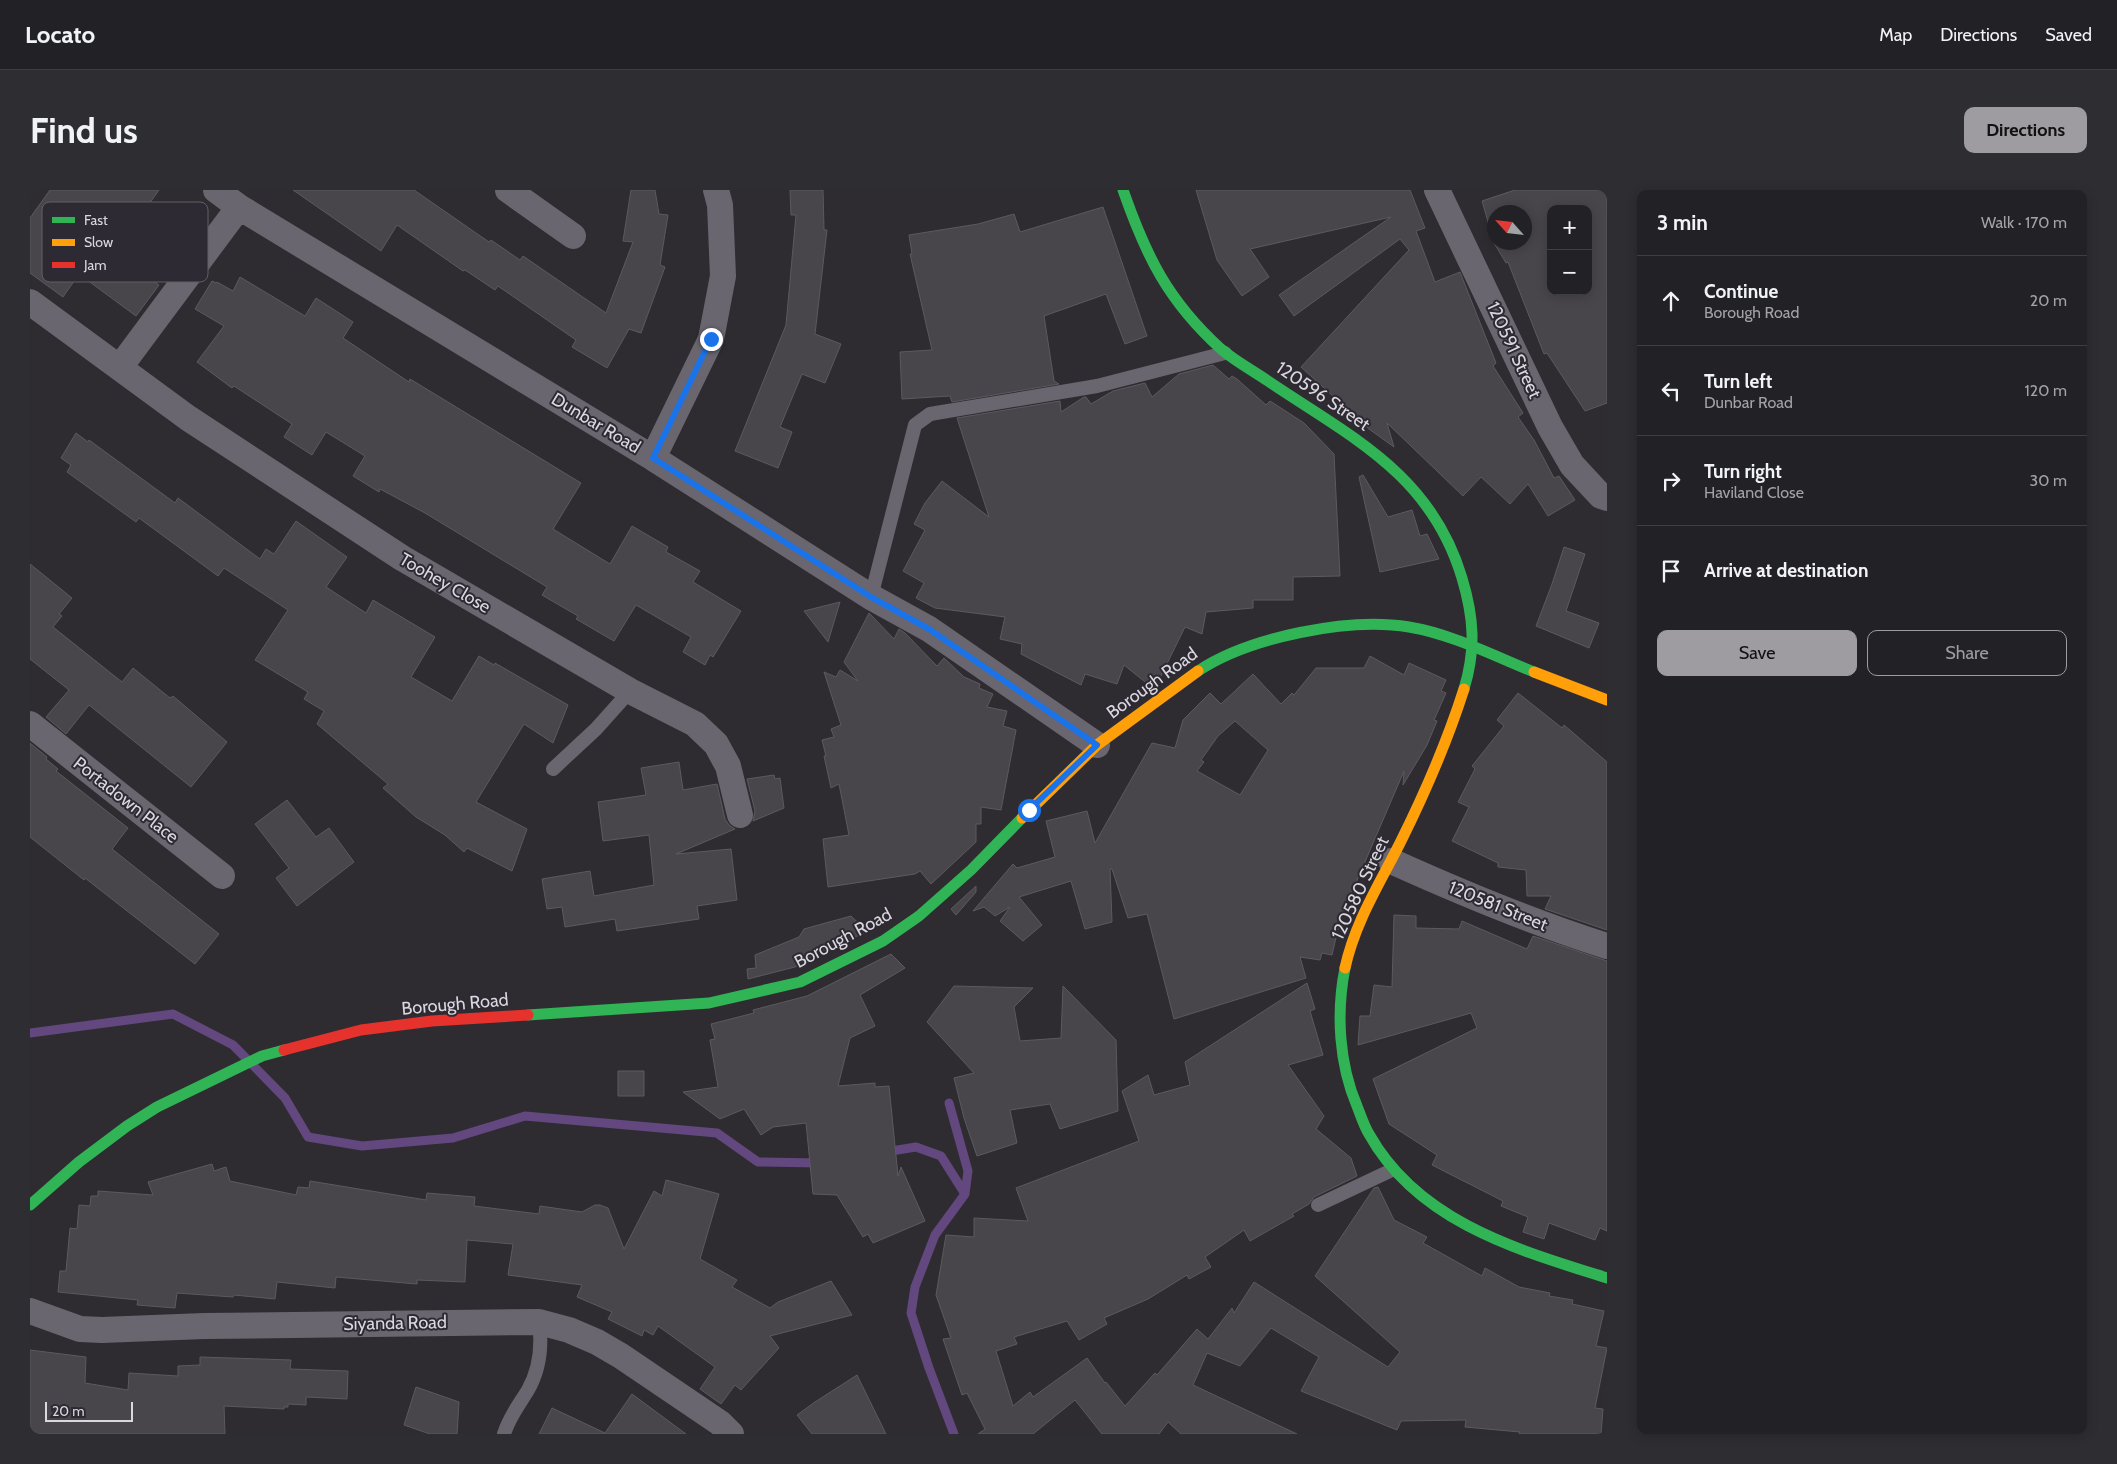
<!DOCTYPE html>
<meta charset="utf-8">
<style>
:root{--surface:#222125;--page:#2e2e32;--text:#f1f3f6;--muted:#a2a3a7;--line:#3f3e42;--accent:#9e9ba1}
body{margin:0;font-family:Cabin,sans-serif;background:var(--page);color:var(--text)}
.controls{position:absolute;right:15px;top:15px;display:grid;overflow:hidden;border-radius:10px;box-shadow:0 2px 12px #0003}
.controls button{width:45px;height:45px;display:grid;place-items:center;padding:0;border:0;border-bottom:1px solid var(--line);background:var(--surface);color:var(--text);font:25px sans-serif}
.compass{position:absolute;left:1457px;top:15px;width:45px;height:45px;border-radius:50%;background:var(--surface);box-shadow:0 2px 12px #0003;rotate:297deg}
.scale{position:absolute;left:15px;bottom:12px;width:88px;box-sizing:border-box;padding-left:5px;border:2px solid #dad7de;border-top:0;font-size:14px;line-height:18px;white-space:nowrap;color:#dad7de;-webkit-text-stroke:4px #2e2a33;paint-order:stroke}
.stop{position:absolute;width:15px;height:15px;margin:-11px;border:4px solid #1a73e8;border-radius:50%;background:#fff}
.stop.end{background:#1a73e8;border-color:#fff;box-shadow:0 1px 5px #0008}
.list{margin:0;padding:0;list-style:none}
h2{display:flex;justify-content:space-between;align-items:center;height:65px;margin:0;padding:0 20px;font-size:21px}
h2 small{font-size:16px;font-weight:400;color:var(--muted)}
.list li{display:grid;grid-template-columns:32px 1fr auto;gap:15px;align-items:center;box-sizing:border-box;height:90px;padding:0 20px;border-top:1px solid var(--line)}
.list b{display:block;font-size:19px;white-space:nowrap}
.list p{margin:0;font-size:16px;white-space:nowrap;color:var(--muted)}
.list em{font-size:16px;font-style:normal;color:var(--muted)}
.actions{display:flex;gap:10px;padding:15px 20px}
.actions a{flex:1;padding:11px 0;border:1px solid var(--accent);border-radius:10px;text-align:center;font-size:18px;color:var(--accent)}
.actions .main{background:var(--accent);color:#111}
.icon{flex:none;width:28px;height:28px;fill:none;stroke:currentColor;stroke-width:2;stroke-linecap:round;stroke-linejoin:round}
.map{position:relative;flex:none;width:1577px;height:1244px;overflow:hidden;border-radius:10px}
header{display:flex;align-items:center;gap:30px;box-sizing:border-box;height:70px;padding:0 25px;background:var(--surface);border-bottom:1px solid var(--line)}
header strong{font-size:24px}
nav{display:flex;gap:28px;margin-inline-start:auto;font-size:18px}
.intro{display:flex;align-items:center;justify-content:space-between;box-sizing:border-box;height:120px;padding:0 30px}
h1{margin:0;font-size:35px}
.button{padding:12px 22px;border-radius:10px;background:var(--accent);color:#111;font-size:18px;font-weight:700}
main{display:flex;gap:30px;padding:0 30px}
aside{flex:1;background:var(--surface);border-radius:10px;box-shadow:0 2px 12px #0003}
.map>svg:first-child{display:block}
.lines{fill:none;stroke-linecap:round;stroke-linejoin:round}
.stream{stroke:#63477f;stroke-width:9}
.building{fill:#48464a;stroke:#5b5a5e;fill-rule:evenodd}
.lane{stroke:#6a666f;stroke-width:14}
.street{stroke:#6a666f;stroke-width:26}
.fast{stroke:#30b455;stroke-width:11}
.slow{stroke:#ff9f0a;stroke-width:11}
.jam{stroke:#e5322d;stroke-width:11}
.route{stroke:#1a73e8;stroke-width:6}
.labels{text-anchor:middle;stroke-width:4;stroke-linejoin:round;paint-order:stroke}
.street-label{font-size:18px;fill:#dad7de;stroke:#2e2a33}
.key{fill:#2e2a33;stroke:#625e66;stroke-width:1}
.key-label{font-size:14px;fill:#dad7de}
</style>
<header>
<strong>Locato</strong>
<nav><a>Map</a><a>Directions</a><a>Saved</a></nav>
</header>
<div class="intro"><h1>Find us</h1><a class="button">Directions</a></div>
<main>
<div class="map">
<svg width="1577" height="1244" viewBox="0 0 1577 1244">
<rect width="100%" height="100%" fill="#2e2c31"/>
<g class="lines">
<path class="stream" d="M0 843 143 824 203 855 255 908 278 947 332 956 423 948 495 926 687 943 728 972 790 973
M919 913 938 981 935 1004
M855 962 886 957 911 966 935 1004 905 1045 885 1097 881 1123 899 1178 924 1244"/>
</g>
<path class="building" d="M20 0H129L84 63 129 95 106 126 49 84 33 107 0 83V28Z
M263 0H384L459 52 461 50 490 70 493 66 576 123 603 52 593 51 601 0H625L629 24 638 25 630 75 635 77 611 143 599 139 577 178 542 157 546 150 468 96 465 100 435 80 433 81 367 35 351 61Z
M760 0H793L794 40H797L785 144 811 154 795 193 772 184 750 237 762 242 748 278 705 261 756 135 766 25H761Z
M1166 0H1380L1395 38 1386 41 1405 92 1430 82 1466 173 1463 176 1493 223 1488 227 1504 250 1524 288 1529 286 1545 310 1518 326 1498 294 1480 314 1451 287 1433 306 1357 233 1364 257 1339 239 1271 177 1379 60 1370 49 1264 126 1249 105 1361 27 1220 59 1239 87 1212 106 1187 70Z
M1485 0H1577V213L1555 221 1517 163 1514 164 1478 72 1476 73 1458 43 1461 42 1452 11ZM1521 19H1558V101H1521ZM1464 22H1494V52H1464Z
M1073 17 1117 146 1095 154 1076 104 1014 126 1024 191 1029 194 922 212 920 206 872 209 870 162 902 160 880 64H882L879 45 948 34 984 24 990 42Z
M210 87 275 126 286 108 323 132 313 148 379 192 380 189 551 293 523 339 580 374 602 336 638 357 636 362 670 381 663 392 711 421 683 467 680 465 675 475 653 462 661 447 606 415 584 451 546 429 548 426 512 405 517 397 395 323 350 299 349 302 323 286 335 266 296 242 282 265 254 247 262 234 204 196 202 198 167 172 194 136 165 119 182 91 186 93 187 92 203 101Z
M1183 175 1199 189 1202 186 1207 189 1236 215 1240 211 1274 233 1304 264 1310 386 1263 387V410H1223V418L1176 422 1172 444 1155 437 1130 488 1120 496 1094 475 1087 494 1055 484 1051 495 991 464 992 454 970 449 975 427 905 418 886 408 894 393 873 381 895 340 884 334 895 313 912 291 959 327 927 228 1030 211 1031 222 1054 207H1056L1061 214 1083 201 1115 193 1122 207 1149 184Z
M46 243 58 252 59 250 145 313 148 308 230 369 236 359 244 364 266 331 317 367 296 397 336 423 343 410 405 447 381 487 422 511 449 466 464 475 465 473 538 515 523 553 494 534 446 612 497 639 482 681 437 658 434 662 415 645 386 627 353 598 358 594 287 534 294 521 274 509 278 502 225 470 258 420 194 378 188 386 109 328 106 332 37 282 41 275 31 268Z
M1333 285 1358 327 1382 320 1390 346 1397 344 1409 369 1350 382 1329 287Z
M1534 357 1555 364 1536 421 1569 433 1559 458 1506 436 1522 394Z
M0 374 42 408 29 424 32 426 23 437 92 492 103 478 140 508 143 506 197 552 161 597 59 515 36 544 16 527 39 500 0 469Z
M810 412 798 452 774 421Z
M839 423 864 449 869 439 875 443 907 476 914 468 934 487 950 494 949 498 963 504 957 517 977 521 973 536 986 540 971 620 951 617V634H946V652L901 694 890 681 885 684 798 697 793 649 819 645 809 594 801 598 794 566H796L792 550 804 547 801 539 811 535 794 482 806 487 810 480 828 491 814 472Z
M1340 466 1374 485 1379 473 1416 490 1411 501 1416 503 1404 530 1407 531 1397 555 1373 595 1374 581 1310 730 1302 765 1292 763 1290 770 1270 767 1276 788 1144 829 1117 724 1098 728 1082 679H1080L1082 732 1055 739 1041 691 989 707 1012 735 993 751 970 731 980 717 965 726 954 717 943 721 983 674 987 678 1025 667 1016 631 1057 621 1065 653 1122 553 1145 558 1153 530 1180 503 1191 514 1223 484 1251 514 1262 503 1264 505 1286 478H1334ZM1205 531 1238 560 1210 605 1167 581 1174 572 1171 570 1188 546Z
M1488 503 1532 538 1534 535 1577 572V740L1515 719 1521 706H1497L1496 680 1468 677V673L1422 651 1439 617 1428 612 1445 579 1442 576 1474 536 1467 530Z
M0 553 17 567 16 569 28 579 26 581 98 638 82 659 189 744 165 774 55 688 54 690 0 647Z
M649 572 653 600 687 594 695 629 699 635 705 639 646 664 701 659 707 710 667 716 669 729 587 741 585 729 535 737 532 717 517 719 512 689 560 681 564 706 624 695 619 645 573 651 568 612 616 605 611 578Z
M744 585 745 589 750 588 754 618 723 631 725 621 717 589Z
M257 610 286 647 299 638 324 672 267 716 246 688 259 678 225 634Z
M946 696V702L926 725 921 719Z
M1364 725 1386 726V738L1429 739 1432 731 1497 759 1503 746 1577 771V1041L1570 1038 1565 1050 1519 1033 1514 1049 1493 1042 1498 1027 1471 1016 1473 1011 1402 975 1407 965 1359 934 1343 889 1447 838 1441 823 1328 855 1330 826H1340L1344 795 1362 797Z
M821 726 837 741 765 777 718 789 717 779 726 778 725 765 769 747 774 739Z
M861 764 875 778 830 805 845 836 820 848 808 896 845 893V897L859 896 868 986 871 977 895 1031 843 1053 838 1044 833 1047 807 1005 783 1004 776 933 743 937 731 945 714 919 690 929 653 902 688 897 680 850 685 849 681 834 724 823 723 820 777 806Z
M1277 793 1285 819 1280 821 1293 865 1258 875 1294 926 1286 939 1321 968 1327 986 1284 1007 1279 1014 1262 1024 1264 1026 1220 1051 1214 1040 1175 1067 1181 1077 1159 1089 1157 1085 1118 1109 1074 1128 1077 1134 1049 1150 1037 1131 984 1147 987 1154 966 1161 983 1216 1000 1202 1003 1207 1057 1168 1075 1193 1076 1192 1095 1216 1125 1183 1127 1185 1167 1139 1178 1149 1202 1118 1204 1123 1224 1092 1358 1177 1370 1162 1285 1086 1344 998 1348 997 1364 1030 1397 1047 1393 1053 1452 1086 1455 1078 1489 1097 1520 1103 1519 1106 1543 1110 1542 1114 1574 1121 1566 1156 1577 1158 1565 1218 1573 1219 1571 1244H1489L1490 1242 1435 1237 1436 1230 1371 1231 1367 1240 1271 1201 1289 1167 1241 1138 1210 1176 1177 1163 1163 1195 1267 1244H1151L1138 1232 1129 1244H1072L1045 1210 1003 1244H948L955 1239 937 1203 932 1205 913 1149 921 1148 906 1105 916 1045 944 1047V1028L998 1031 986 998 1109 951 1092 901 1118 885 1124 905 1160 895 1155 872Z
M924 796 1003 798 984 817 990 851 1031 848 1033 796 1086 850 1088 921 1030 939 1020 914 980 920 987 953 947 966 934 928 924 888 944 883 897 832Z
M588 881H614V906H588Z
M182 974 184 981 196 977 200 991 266 1005 268 997 279 998 280 991 396 1010 397 1003 445 1007 444 1016 509 1024 510 1016 552 1022 565 1015H570L578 1018 594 1059 624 1001 632 1006 636 990 689 1004 670 1069 707 1090 702 1097 740 1118 748 1112 801 1091 822 1125 740 1146 749 1158 711 1200 705 1195 691 1214 670 1199 685 1177 628 1136 623 1145 614 1140 612 1146 578 1129 582 1122 547 1107 552 1095 478 1085 483 1054 437 1050 435 1092 387 1090V1094L306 1087 305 1098 247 1092 245 1109 204 1105 203 1107 147 1103 145 1118 107 1115 108 1110 28 1102 30 1081H36L40 1038 47 1039 49 1015 60 1016 61 1006H68V1001L123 1005 118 992Z
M0 1160 56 1167 55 1193 98 1200 99 1183 148 1186V1176L170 1175V1167L261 1170 260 1179 318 1181 317 1209 276 1207V1215L258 1214V1217H254V1219L194 1216 195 1244H0Z
M827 1185 856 1244H782L767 1225 785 1212Z
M386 1197 429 1212 427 1244H400L374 1235Z
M602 1204 656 1244H509L522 1218 575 1243Z"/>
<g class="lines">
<path class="lane" d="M841 407 885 235 900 224 1067 196 1195 163
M523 579 566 539 600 501
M1288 1015 1362 980
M474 1244C479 1227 489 1215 498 1200 510 1179 512 1154 509 1132"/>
<path class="street" d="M186 0 209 17 623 268 841 407 899 439 1067 555
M478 0 543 46
M1407 0 1520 237 1542 275 1571 306 1577 308
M0 112 158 228 372 368 600 501 665 534 686 554 698 576 710 625
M90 177 209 17
M623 268 681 149 693 86 690 15 686 0
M0 534 192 686
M1361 671C1432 703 1503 733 1577 756
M0 1121 50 1139 72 1140 174 1136 509 1132 539 1140 567 1152 591 1166 690 1233 701 1244"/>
<path class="fast" d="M1093 0C1116 66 1138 111 1191 159 1205 171 1222 180 1238 191 1321 247 1401 284 1432 388 1444 428 1446 459 1434 499
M1168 481C1219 447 1319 427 1379 437 1422 444 1464 466 1504 482
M1315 778C1306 823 1309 874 1327 916 1331 926 1334 936 1339 944 1388 1032 1488 1060 1577 1088
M498 825 679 813 770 792 853 751 889 726 941 680 992 628
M0 1015 49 972 97 936 127 917 232 866 254 860"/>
<path class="slow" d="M1504 482 1577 510
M992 628 1067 555 1168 481
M1315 778C1325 732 1349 695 1370 653 1395 603 1417 552 1434 499"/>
<path class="jam" d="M254 860 331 840 402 831 498 825"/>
</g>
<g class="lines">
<path class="route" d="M681 149 623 268 841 407 899 439 1067 555 999 620"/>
</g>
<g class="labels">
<g class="street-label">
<text transform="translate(1484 160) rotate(65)" y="6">120591 Street</text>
<text transform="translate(1293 206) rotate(34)" y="6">120596 Street</text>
<text transform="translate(566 233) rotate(31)" y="6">Dunbar Road</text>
<text transform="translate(415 393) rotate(30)" y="6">Toohey Close</text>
<text transform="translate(1122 493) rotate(-36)" y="6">Borough Road</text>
<text transform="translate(96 610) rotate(38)" y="6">Portadown Place</text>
<text transform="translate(1330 698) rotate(-65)" y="6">120580 Street</text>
<text transform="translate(1468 716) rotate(22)" y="6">120581 Street</text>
<text transform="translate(813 748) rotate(-28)" y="6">Borough Road</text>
<text transform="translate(425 814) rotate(-5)" y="6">Borough Road</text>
<text transform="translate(365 1133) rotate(-1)" y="6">Siyanda Road</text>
</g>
</g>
<rect x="12" y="12" width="166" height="80" rx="8" class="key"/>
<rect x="22" y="27" width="23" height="6" fill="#30b455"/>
<rect x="22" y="49" width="23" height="7" fill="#ff9f0a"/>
<rect x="22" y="72" width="23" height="6" fill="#e5322d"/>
<g class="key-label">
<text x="54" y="35">Fast</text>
<text x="54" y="57">Slow</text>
<text x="54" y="80">Jam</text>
</g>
</svg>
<div class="controls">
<button>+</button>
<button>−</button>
</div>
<svg class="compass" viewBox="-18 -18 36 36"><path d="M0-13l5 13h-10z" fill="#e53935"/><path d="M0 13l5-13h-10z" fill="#a2a3a7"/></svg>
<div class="scale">20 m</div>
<div class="stop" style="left:999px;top:620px"></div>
<div class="stop end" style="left:681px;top:149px"></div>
</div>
<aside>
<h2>3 min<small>Walk · 170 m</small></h2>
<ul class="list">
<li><svg class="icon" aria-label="ahead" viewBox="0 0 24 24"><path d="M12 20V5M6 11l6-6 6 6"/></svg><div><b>Continue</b><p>Borough Road</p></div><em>20 m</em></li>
<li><svg class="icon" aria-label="left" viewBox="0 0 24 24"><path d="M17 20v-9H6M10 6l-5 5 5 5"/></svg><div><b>Turn left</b><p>Dunbar Road</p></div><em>120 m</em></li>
<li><svg class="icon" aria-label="right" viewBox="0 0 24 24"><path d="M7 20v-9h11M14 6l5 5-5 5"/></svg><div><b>Turn right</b><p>Haviland Close</p></div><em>30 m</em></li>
<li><svg class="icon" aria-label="arrive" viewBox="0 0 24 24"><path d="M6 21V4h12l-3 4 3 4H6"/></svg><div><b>Arrive at destination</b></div></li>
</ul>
<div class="actions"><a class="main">Save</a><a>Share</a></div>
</aside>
</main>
